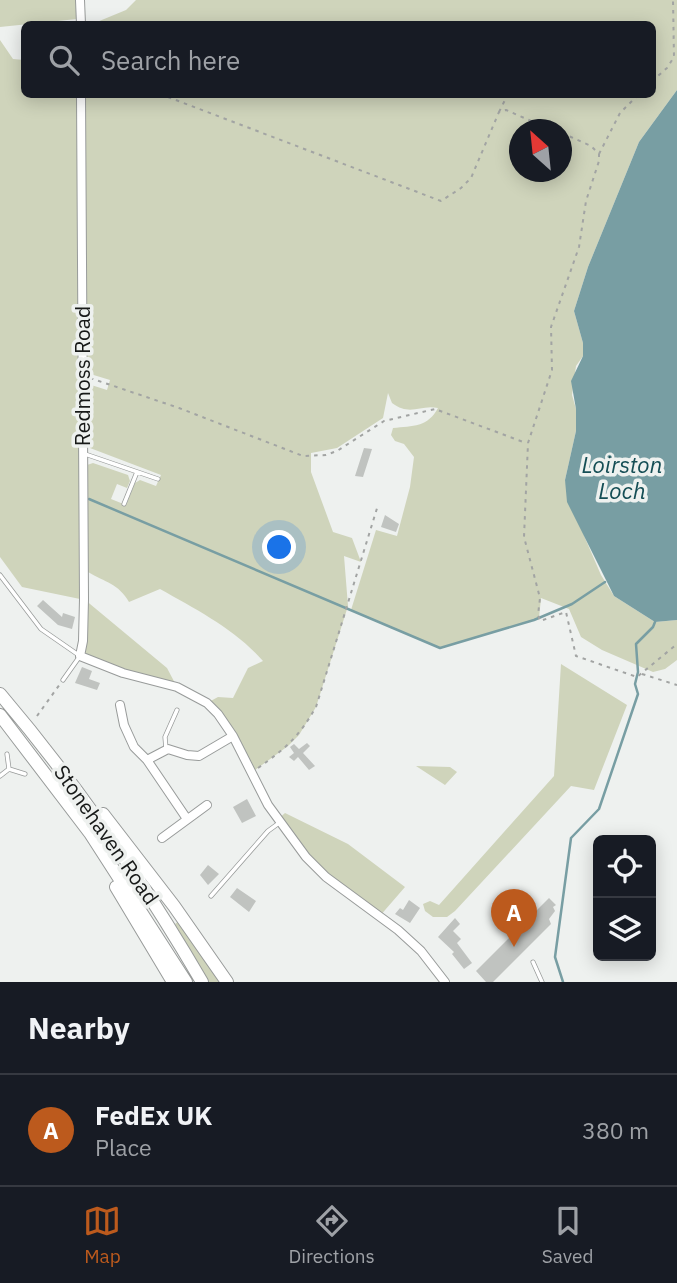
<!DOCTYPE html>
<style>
:root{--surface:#171b24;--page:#242831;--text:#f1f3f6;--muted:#9ea1a6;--line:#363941;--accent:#bc5a1d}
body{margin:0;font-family:"IBM Plex Sans",sans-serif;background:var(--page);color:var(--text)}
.controls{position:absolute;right:21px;bottom:21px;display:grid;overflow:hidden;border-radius:10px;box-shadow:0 4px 18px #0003}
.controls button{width:63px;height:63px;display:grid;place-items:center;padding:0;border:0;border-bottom:2px solid var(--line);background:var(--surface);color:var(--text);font:35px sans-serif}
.compass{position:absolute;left:509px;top:119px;width:63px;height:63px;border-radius:50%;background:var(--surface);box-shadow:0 4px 18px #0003;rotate:333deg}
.you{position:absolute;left:280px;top:548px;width:24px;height:24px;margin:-18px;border:5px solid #fff;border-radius:50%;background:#1a73e8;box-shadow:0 0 0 10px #1a73e833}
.badge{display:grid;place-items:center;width:46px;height:46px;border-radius:50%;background:var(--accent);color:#fff;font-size:23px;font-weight:700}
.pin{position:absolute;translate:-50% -58px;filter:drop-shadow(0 2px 4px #0008)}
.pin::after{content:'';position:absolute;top:37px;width:24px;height:21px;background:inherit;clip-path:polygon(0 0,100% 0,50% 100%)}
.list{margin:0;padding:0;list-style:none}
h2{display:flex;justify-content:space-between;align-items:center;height:91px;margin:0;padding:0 28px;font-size:30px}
h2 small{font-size:23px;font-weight:400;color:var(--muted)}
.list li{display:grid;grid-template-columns:46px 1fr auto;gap:21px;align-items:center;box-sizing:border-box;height:112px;padding:0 28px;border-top:2px solid var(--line)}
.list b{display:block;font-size:26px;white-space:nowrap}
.list p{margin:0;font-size:23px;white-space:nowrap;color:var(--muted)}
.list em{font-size:23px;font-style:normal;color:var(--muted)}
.icon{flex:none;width:38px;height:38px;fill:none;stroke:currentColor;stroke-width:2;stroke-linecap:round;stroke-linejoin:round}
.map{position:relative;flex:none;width:677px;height:982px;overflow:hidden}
.search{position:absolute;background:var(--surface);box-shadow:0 4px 18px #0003;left:21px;right:21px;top:21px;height:77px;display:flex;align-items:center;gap:18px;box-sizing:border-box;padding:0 24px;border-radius:10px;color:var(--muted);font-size:26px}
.sheet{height:203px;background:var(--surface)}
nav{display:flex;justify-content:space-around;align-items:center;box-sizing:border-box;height:98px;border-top:2px solid var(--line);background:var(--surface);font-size:19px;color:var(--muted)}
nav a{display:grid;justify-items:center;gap:4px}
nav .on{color:var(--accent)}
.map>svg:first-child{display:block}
.green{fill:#cfd4bb;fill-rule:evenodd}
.water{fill:#789ea3}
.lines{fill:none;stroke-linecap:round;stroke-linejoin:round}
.stream{stroke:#789ea3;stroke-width:2.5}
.building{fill:#c0c3c0}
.lane-casing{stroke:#989b9a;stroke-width:5}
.street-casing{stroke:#989b9a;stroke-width:10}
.primary-casing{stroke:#989b9a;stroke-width:14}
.path{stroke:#a2a4a3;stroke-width:2;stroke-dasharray:3.5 5;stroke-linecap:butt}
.lane{stroke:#fff;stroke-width:3.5}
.street{stroke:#fff;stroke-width:8}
.primary{stroke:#fff;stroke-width:12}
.labels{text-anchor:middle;stroke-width:7;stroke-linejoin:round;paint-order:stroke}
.street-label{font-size:21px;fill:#171918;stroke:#eef1ef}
.water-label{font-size:23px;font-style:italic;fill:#154e55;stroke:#eef1ef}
</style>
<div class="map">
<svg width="677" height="982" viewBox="0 0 677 982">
<rect width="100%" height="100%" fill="#eef1ef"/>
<path class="green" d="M0 0H76L77 19 0 27Z
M136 0H677V90L639 142 588 267 574 311 583 343V356L576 366 572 395 576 409V431L565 480 585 538 601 575 614 596 655 622 677 620V660L665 669 653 672 602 650 581 637 569 609 541 598 539 618 440 648 351 610 376 530 397 536 410 487 414 457 404 444 395 441 391 435 393 428C413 426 428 427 438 408 420 404 411 417 392 403L388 393 383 418 337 448 311 453V472L333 532 352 538 361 562 344 556 348 606 316 707 299 735 288 746 251 773 233 736 207 703 218 697 233 698 248 668 263 661C235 629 197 610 160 589L129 602C119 584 105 582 88 572L87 465 93 463 128 475 130 481 127 488 117 484 111 499 126 505 135 483 140 480 156 486 161 475 90 448 87 444 88 384 107 390 110 380 87 373 86 370 81 95 652 94V24H92L126 10ZM520 130H562V172H520Z
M0 40 13 59 24 60V94L77 95 80 599 22 587 0 557Z
M84 599 167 668 177 687 123 673 82 653Z
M561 664 627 705 594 790 571 786 455 911 447 917H433L425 911 423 904 430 901 439 905 554 776Z
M416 766 450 767 457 772 445 785Z
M285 813 348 844 405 887 379 917 326 877 277 820Z
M179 921 221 982H209L175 924Z"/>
<path class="water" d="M677 90V620L655 622 614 596 567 502 565 480 576 431V409L571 381 583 356V343L574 311 588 267 639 142Z"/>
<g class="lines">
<path class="stream" d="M89 499 440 648 534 620 572 604 605 582
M563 982 555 957 571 838 599 809 638 694 635 684 638 672 636 644 653 627 655 622"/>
</g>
<path class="building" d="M364 448 372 449 363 477 355 476Z
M385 515 399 524 396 532 381 527Z
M43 600 62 617 63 613 75 617 72 629 58 625 37 606Z
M82 667 92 671 89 679 100 683 97 690 75 683Z
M307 743 310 746 303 753 315 766 309 770 298 757 294 761 289 757 294 753 290 747 294 744 299 749Z
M247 799 256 816 242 823 233 807Z
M208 865 219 874 208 885 200 875Z
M237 888 256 901 249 912 230 897Z
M549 898 556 905 553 907 555 911 549 919 551 924 493 982H486L476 971Z
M409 900 420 908 410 923 395 914 400 908 403 910Z
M455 918 460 924 453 931 461 939 457 943 472 963 464 969 452 954 454 952 438 937Z"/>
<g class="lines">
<defs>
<path id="lane" d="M85 454 158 479
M124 504 137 472
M0 575 41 629 80 656 63 680
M166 749 165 737 177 710
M9 769 25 774
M0 776 9 769 7 754
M211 896 268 831 279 823
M533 962 542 982"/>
<path id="street" d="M80 0 81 24
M81 94 84 599 83 641 80 656 123 673 177 687 207 703 218 714 233 736 268 805 306 857 326 877 398 930 421 951 445 982
M120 705 124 725 134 747 147 760 187 819
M147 760 168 749 187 755 199 756 233 736
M162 838 207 805"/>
<path id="primary" d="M0 694C76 783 143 881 202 982
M0 715 90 833 186 982
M103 814 174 906 227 982
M116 887 173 982"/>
</defs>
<use href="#lane" class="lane-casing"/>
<use href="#street" class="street-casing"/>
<use href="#primary" class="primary-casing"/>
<path class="path" d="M652 81 667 68 674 57 673 0
M160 94 441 201 461 188 471 178 499 112 506 110 552 130
M499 112 508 94
M562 133 591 146 599 154V161L586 201 579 247 551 327 552 370 528 443 524 537 540 598 538 615 540 621 566 612 576 656 637 677 677 644
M599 154 620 113 639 94
M90 378 179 408 303 456 326 455 337 451 384 421 435 409 526 443
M642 674 677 685
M37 716 60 684
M258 768C286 748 298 738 316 707L378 505"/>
<use href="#lane" class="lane"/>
<use href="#street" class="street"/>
<use href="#primary" class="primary"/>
</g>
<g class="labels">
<g class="street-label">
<text transform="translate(83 376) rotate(-90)" y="7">Redmoss Road</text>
<text transform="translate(106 835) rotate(55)" y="7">Stonehaven Road</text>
</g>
<g class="water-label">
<text x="622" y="473">Loirston<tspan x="622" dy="26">Loch</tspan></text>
</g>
</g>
</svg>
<div class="controls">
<button><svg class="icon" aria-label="locate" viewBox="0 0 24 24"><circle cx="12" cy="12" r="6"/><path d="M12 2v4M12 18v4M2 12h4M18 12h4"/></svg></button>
<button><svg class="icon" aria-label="layers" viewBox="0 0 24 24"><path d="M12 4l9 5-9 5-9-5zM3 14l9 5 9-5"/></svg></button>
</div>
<svg class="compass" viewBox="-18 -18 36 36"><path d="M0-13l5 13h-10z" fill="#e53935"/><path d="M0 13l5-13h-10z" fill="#9ea1a6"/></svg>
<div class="you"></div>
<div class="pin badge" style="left:514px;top:947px">A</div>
<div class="search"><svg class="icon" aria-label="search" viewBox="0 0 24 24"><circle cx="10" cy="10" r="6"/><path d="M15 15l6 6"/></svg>Search here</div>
</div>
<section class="sheet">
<h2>Nearby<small></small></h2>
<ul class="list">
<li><span class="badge">A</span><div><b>FedEx UK</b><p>Place</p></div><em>380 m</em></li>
</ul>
</section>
<nav>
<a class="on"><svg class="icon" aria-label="map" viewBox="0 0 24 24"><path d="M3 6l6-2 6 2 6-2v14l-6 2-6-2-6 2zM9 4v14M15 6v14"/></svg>Map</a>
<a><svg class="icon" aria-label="directions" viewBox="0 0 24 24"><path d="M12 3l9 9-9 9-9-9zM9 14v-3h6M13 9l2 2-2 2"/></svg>Directions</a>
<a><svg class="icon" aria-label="saved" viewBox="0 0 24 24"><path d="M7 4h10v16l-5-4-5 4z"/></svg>Saved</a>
</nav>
